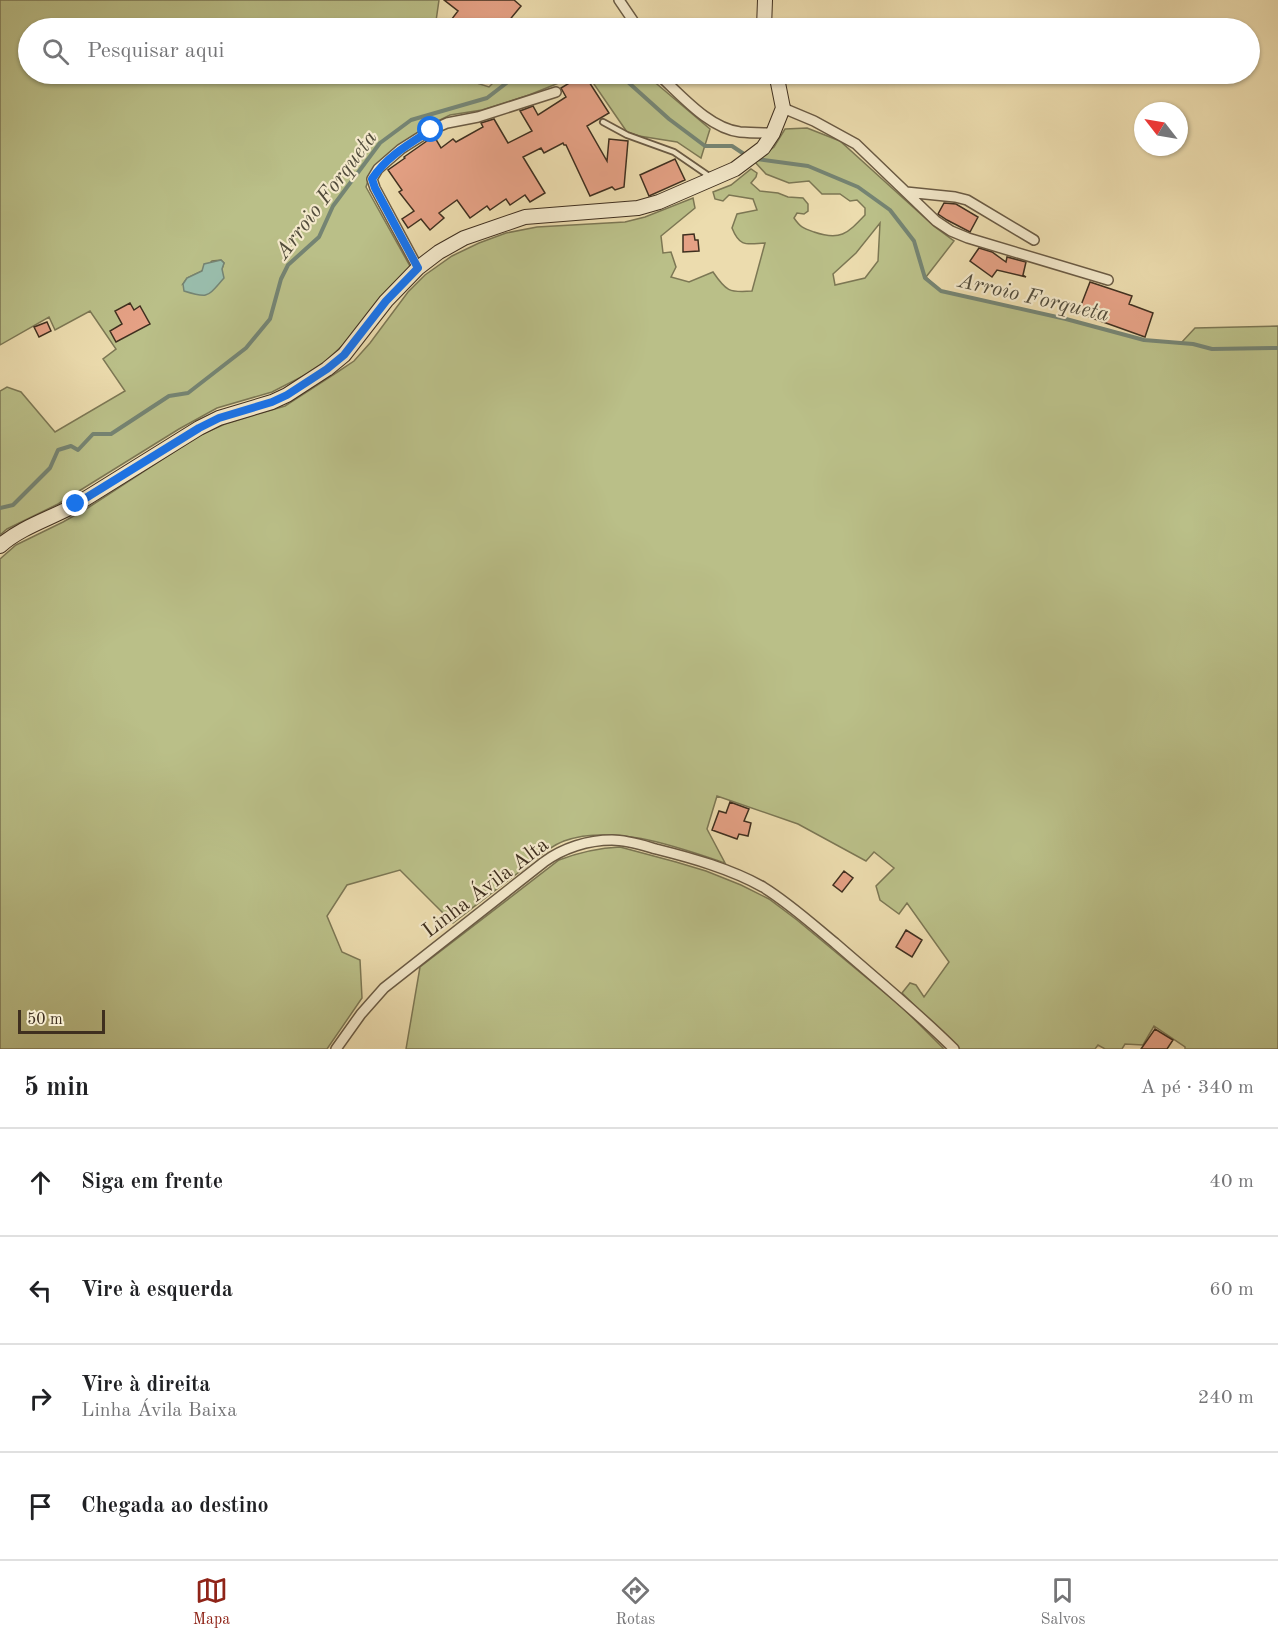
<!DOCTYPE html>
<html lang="pt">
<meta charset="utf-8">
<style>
:root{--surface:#fff;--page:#f2f2f2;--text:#202124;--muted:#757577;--line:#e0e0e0;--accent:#8f2418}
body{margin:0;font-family:"Old Standard TT",serif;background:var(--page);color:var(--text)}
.compass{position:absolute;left:1134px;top:102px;width:54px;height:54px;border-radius:50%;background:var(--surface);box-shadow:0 2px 4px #0004;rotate:301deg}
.scale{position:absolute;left:18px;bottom:15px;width:87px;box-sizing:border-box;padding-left:6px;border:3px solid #3f2f1f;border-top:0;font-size:16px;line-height:21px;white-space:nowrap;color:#3f2f1f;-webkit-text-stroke:4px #f3e8ca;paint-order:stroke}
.stop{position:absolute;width:18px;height:18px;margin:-14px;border:4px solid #1a73e8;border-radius:50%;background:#fff}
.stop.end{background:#1a73e8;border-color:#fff;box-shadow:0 2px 6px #0008}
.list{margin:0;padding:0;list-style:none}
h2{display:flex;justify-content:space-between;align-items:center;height:78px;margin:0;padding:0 24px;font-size:26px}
h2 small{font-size:20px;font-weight:400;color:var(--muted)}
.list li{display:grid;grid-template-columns:39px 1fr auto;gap:18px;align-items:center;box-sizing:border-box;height:108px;padding:0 24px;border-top:2px solid var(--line)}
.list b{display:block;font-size:22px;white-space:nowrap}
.list p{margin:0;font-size:20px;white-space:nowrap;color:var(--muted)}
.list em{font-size:20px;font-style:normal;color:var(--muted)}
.icon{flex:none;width:33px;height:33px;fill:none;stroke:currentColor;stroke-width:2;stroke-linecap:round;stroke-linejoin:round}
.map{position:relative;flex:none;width:1278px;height:1049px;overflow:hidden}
.search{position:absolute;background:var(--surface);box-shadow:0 2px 4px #0004;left:18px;right:18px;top:18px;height:66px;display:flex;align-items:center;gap:15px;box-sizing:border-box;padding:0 21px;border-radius:33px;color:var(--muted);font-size:22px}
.sheet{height:510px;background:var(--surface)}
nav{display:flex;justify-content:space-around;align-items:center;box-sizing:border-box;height:84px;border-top:2px solid var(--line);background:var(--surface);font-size:16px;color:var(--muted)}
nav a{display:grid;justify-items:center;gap:3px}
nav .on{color:var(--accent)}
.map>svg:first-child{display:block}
.green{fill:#babf88;stroke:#7c7754;stroke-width:1.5;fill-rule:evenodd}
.water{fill:#99bcab;stroke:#758473;stroke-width:1.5}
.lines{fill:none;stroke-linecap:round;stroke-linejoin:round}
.stream{stroke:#758473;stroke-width:4}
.building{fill:#e5a185;stroke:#3f2f1f;stroke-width:1.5}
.lane-casing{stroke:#6a5a43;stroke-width:8}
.street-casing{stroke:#6a5a43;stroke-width:12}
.secondary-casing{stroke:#3f2f1f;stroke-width:16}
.lane{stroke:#f3e8ca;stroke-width:4.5}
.street{stroke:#f3e8ca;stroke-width:9}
.secondary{stroke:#f3e8ca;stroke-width:14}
.route{stroke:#1a73e8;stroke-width:8}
.labels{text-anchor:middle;stroke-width:4.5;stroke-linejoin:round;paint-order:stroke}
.street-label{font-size:21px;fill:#3f2f1f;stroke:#f3e8ca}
.water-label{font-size:22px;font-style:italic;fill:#514b3b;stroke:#f3e8ca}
</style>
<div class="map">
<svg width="1278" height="1049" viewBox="0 0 1278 1049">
<rect width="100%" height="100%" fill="#ecdcae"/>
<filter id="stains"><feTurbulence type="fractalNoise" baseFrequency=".00333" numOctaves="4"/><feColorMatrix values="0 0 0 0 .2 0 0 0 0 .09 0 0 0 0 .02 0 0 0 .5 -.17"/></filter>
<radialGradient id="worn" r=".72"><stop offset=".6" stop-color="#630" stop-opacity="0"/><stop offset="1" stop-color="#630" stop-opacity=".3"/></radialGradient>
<path class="green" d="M0 0H439L435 28H28V74H448L489 87 502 74H581L529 95 482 110 450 115 428 126 400 145 370 175 366 187 411 268 391 286 343 345 317 369 272 392 217 408 179 429 58 504 7 529 0 535V391L7 387 21 392 55 432 125 391 103 359 116 349 90 311 55 330 49 317 0 345ZM221 260 224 263 222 269 183 284 187 278 202 271 212 261Z
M587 74H645L710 129 701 158 677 142 639 136 627 132Z
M807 128 840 141 935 227 954 241 926 277 941 291 1066 319 1144 340 1181 343 1195 328 1278 326V1049H1185V1047L1154 1026 1143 1045 1125 1044 1122 1049H1105L1098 1045 1095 1049H959L902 993 910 983 916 985 924 997 949 962 907 903 899 914 880 900 876 886 894 868 874 852 866 861 798 824 717 796 707 829 725 863C678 847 613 823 564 841 548 847 535 860 522 870 499 887 476 905 453 923L400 870 347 885 327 916 342 952 360 960 362 998 327 1049H0V559L16 545 63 522 86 509 198 436 225 424 285 406 339 371 354 361 370 343 408 292 425 275 452 256 479 243 506 233 537 227 625 222 645 217 693 198 695 208 661 236 663 253 671 252 676 267 671 277 689 282 713 272C726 291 729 293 752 291L765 243C747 244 740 248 732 228L737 214 757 210 753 199 729 195 723 201 715 199 713 192 731 185 751 169 757 173 756 177 751 183 760 191 778 193 788 197 803 198 808 204V211L804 214 797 213 794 218C800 227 803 228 814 232 840 241 847 234 865 215V208L857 200 850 201 840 194H822L809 181 789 183 766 174 755 162 774 147 785 129ZM880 223 878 261 865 278 835 285 833 274 856 253Z
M620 847 676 862 706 871 741 885 769 899 797 920 903 1008 944 1049H406L420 967 559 860C580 852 598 848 620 847Z"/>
<path class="water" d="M221 260 224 263 222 269 224 278C207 297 209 299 184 291L183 284 187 278 202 271 204 264Z"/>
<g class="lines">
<path class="stream" d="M619 74 669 119 705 146H732L747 156
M757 159 808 166 858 187 890 210 914 241 925 278 941 291 1066 319 1144 340 1193 344 1212 349 1278 348
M0 508 13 505 50 468 58 450 71 446 78 450 93 434H111L169 396 188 393 246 348 270 319 281 279 288 265 319 237 333 206 380 143 411 120 487 98 518 74"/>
</g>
<path class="building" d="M444 0H514L521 6 503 28H445L458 11Z
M584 74 609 113 587 126 607 161 609 139 628 141 624 187 615 190 612 187 590 196 566 145H564L563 143 544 153 541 148 523 157 545 193 530 202 525 195 510 205 506 199 490 210 487 206 470 218 457 200 439 213 444 218 430 230 421 219 408 228 402 219 414 211 399 192 402 190 388 170 405 158 404 157 434 136 441 148 453 139 456 142 483 127 481 123 494 119 508 143 532 131 520 111 533 106 538 115 566 97 561 88Z
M675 159 685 180 649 196 640 175Z
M944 203 956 204 978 217 970 232 947 220 938 214Z
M694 234 695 240H698L699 251 683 252V235Z
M979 248 992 252 1006 262 1007 257 1026 262 1023 275 1026 277 997 270 992 277 970 261Z
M1090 282 1132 296 1129 304 1153 313 1145 337 1078 313Z
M130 303 134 310 140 306 150 324 116 342 110 331 122 324 115 311Z
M47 322 51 331 39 337 34 327Z
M730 802 749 809 744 821 751 823 748 836 739 834 737 839 712 830 719 811 726 813Z
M844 871 853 878 842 892 833 885Z
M906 930 922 940 912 957 896 947Z
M1155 1029 1173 1040 1167 1049H1141Z"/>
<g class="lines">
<defs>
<path id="lane" d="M603 122 627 135 674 152 709 176"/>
<path id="street" d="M619 0 638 28
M659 74 660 76C682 96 709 128 740 132 751 133 762 133 773 133
M783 108 814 121 856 144 936 221 951 231 968 238 1108 280
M906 192 955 197 967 200 1034 240
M418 268 375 188 372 179 378 169 401 149 431 130 447 123 478 117 556 92
M336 1049 361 1014 384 988 544 862C563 848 588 840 612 840 627 840 642 845 656 849 692 858 731 869 763 887 789 903 812 924 835 943 875 978 916 1011 954 1049"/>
<path id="secondary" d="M764 28 765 0
M0 546C21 527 52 518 77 504L199 428 219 418 272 402 287 395 327 369 344 355 386 301 418 268 439 252 464 238 525 217 638 208 659 202 735 169 763 148 773 133 783 108 778 83 775 74"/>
</defs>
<use href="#lane" class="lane-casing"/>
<use href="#street" class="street-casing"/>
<use href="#secondary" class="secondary-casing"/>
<use href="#lane" class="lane"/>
<use href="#street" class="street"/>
<use href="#secondary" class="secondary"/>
</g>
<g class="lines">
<path class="route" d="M76 504 199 428 219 418 272 402 287 395 327 369 344 355 386 301 418 268 375 188 372 179C386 157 409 144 431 130"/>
</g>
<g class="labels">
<g class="street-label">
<text transform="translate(485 887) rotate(-37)" y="7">Linha Ávila Alta</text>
</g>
<g class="water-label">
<text transform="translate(325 194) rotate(-53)" y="8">Arroio Forqueta</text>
<text transform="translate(1034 296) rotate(13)" y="8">Arroio Forqueta</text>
</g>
</g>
<rect width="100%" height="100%" filter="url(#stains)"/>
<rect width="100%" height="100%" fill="url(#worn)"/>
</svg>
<svg class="compass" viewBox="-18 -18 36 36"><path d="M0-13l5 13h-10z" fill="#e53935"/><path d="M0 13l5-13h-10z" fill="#757577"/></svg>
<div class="scale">50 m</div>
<div class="stop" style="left:431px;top:130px"></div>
<div class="stop end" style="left:76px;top:504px"></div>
<div class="search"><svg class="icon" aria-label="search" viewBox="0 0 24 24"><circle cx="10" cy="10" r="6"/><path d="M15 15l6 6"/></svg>Pesquisar aqui</div>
</div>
<section class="sheet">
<h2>5 min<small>A pé · 340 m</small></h2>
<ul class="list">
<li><svg class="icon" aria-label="ahead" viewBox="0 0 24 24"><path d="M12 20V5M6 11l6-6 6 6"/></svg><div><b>Siga em frente</b></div><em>40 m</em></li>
<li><svg class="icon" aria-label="left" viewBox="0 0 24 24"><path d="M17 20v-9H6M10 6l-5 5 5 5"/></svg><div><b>Vire à esquerda</b></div><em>60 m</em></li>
<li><svg class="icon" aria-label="right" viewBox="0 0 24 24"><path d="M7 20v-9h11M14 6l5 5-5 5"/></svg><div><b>Vire à direita</b><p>Linha Ávila Baixa</p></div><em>240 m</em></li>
<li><svg class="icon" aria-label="arrive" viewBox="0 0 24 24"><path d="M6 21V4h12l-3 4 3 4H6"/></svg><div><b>Chegada ao destino</b></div></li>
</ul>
</section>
<nav>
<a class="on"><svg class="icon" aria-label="map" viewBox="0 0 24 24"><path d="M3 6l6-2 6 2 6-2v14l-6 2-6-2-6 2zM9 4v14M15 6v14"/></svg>Mapa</a>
<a><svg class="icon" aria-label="directions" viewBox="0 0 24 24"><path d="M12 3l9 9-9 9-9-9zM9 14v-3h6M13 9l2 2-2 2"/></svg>Rotas</a>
<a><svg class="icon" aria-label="saved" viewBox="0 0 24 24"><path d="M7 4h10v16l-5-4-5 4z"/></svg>Salvos</a>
</nav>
